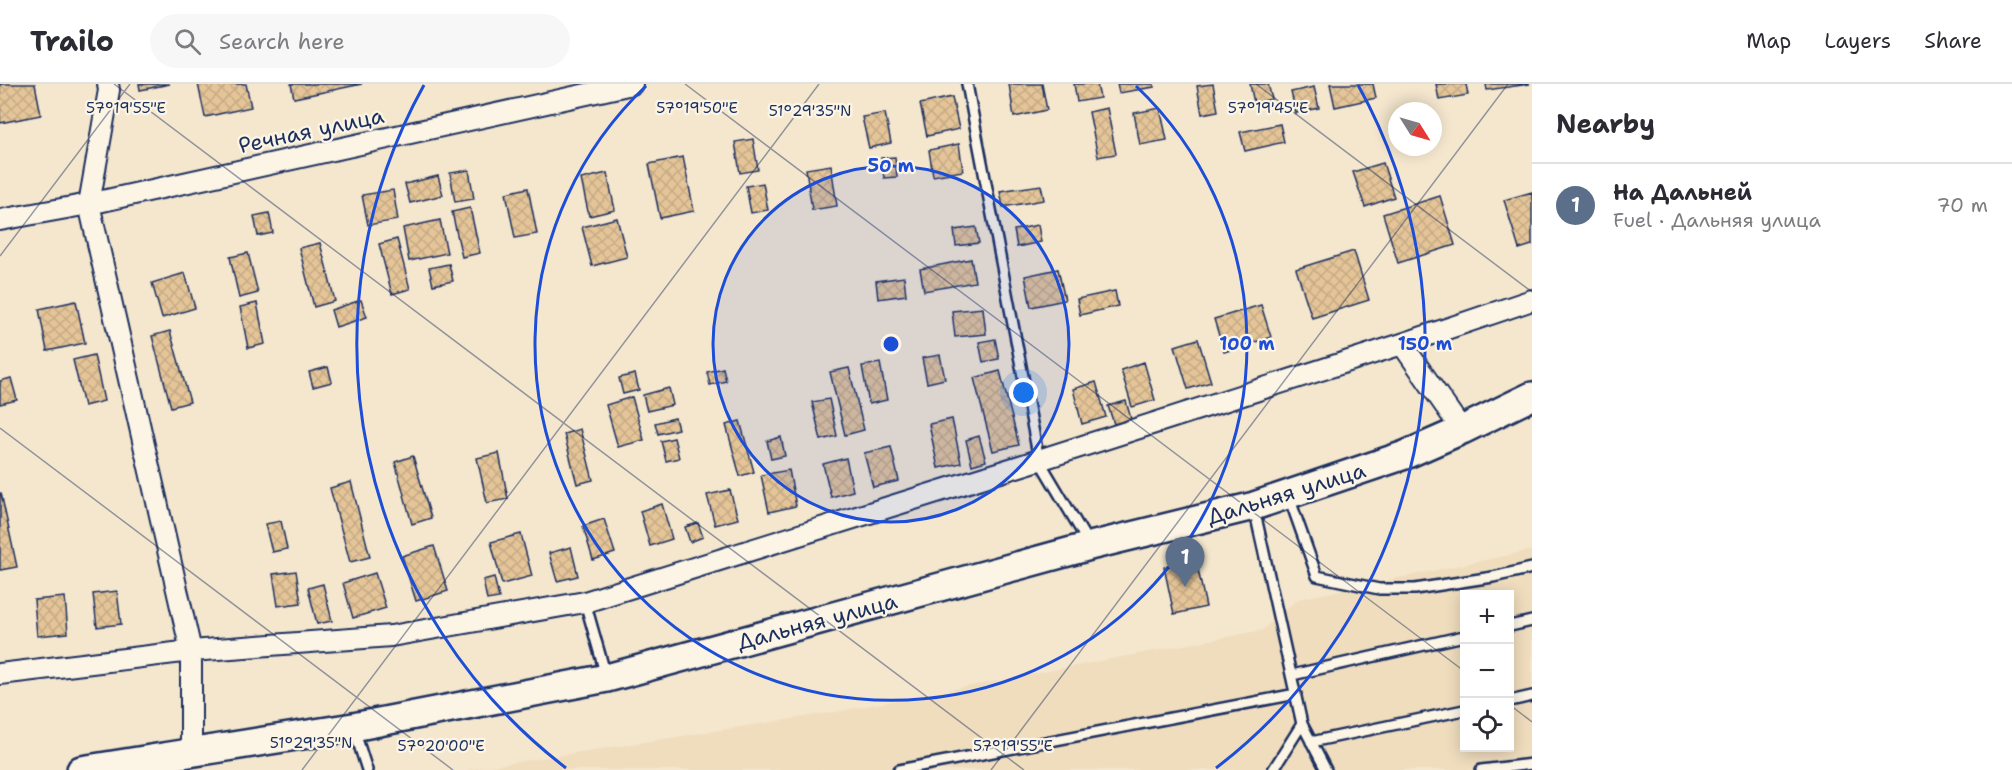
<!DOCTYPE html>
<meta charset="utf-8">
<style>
:root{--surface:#fff;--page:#f7f7f7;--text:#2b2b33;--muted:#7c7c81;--line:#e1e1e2;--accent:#0f766e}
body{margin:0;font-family:"Shantell Sans",sans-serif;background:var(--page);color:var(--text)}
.controls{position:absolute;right:18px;bottom:18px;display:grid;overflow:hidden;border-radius:0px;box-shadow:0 3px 15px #0003}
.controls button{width:54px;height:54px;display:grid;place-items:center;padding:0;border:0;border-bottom:2px solid var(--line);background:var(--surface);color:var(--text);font:30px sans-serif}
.compass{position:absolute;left:1388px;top:18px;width:54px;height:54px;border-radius:50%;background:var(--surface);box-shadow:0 3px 15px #0003;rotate:127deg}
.you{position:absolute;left:1024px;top:309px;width:21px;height:21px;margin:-15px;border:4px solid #fff;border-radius:50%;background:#1a73e8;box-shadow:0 0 0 9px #1a73e833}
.badge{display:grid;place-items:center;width:39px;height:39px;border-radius:50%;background:var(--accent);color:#fff;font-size:20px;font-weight:700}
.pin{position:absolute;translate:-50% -50px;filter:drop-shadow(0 2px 3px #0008)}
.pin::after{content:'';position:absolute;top:32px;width:21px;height:18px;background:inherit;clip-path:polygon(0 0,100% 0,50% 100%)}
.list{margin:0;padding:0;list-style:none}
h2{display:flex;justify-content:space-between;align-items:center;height:78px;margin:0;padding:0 24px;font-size:26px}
h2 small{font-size:20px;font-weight:400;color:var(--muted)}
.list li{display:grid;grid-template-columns:39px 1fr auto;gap:18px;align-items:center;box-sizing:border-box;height:84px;padding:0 24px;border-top:2px solid var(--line)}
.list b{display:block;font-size:22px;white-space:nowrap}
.list p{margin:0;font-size:20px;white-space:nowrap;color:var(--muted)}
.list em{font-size:20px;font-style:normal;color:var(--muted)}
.icon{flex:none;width:33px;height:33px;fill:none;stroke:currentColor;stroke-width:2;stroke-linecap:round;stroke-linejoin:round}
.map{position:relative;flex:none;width:1532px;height:686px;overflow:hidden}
header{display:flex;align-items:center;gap:36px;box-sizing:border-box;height:84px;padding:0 30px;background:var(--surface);border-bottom:2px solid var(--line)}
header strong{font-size:28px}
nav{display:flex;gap:33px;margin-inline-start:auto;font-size:21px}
.search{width:420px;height:54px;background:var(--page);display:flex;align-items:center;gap:15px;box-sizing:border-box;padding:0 21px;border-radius:33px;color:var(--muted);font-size:22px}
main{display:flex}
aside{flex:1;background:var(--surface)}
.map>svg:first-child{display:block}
.built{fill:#f0ddbe;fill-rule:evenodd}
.building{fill:url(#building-cross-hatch);stroke:#1b2f5e;stroke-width:1.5}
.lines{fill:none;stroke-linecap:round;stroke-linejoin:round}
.service-casing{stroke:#1b2f5e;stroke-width:14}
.minor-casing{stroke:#1b2f5e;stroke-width:24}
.secondary-casing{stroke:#1b2f5e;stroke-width:32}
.service{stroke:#fcf5e5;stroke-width:9}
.minor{stroke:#fcf5e5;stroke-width:20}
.secondary{stroke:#fcf5e5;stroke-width:27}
.ticks{fill:none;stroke:#1b2f5e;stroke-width:1.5;stroke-opacity:0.45}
.ring{fill:none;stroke:#1d4ed8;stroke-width:3}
.labels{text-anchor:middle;stroke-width:4.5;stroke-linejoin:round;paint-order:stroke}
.street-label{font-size:22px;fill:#1b2f5e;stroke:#fcf5e5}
.ticks-label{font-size:15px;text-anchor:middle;fill:#1b2f5e;stroke:#fcf5e5;stroke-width:4.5;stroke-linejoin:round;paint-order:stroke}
.centre{fill:#1d4ed8;stroke:#fcf5e5;stroke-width:3}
.ring-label{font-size:18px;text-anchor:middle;font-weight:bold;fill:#1d4ed8;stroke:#fcf5e5;stroke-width:4.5;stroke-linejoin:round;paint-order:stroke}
</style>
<header>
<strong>Trailo</strong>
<div class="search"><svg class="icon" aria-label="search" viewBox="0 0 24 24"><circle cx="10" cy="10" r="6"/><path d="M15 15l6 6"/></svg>Search here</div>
<nav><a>Map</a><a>Layers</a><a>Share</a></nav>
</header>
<main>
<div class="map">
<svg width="1532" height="686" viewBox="0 0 1532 686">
<defs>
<pattern id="building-cross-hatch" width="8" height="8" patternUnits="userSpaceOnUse" patternTransform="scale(1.5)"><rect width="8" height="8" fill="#e5c598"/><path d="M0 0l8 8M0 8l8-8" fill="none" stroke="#c4aa85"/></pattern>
</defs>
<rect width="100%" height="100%" fill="#f5e7ce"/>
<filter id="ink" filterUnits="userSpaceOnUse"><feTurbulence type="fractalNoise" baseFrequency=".0167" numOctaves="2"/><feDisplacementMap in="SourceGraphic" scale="12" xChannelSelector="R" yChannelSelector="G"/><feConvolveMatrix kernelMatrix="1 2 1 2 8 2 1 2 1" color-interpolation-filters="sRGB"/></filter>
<g filter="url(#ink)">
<path class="built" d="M1532 466V686H466L835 628 1262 546 1298 515ZM1464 511H1510V664H1464Z"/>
<path class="building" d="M0 0H35L41 31 0 39Z
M139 0H170L140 6Z
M198 0H246L251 23 205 33Z
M291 0H362L294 14Z
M1009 0H1042L1047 26 1014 33Z
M1074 0H1097L1100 14 1077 18Z
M1117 0H1154V3L1119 9Z
M1213 0 1218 27 1202 30 1197 2Z
M1250 0H1268L1272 15 1254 19Z
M1330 0H1373L1376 14 1335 23Z
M1436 0H1466L1468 11 1439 16Z
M1486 0H1530L1487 6Z
M1314 3 1319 24 1296 29 1291 8Z
M952 13 959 45 927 52 920 20Z
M1107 24 1116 70 1098 73 1089 28Z
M1160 24 1167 56 1140 61 1134 29Z
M885 29 891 59 869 64 862 33Z
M1280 40 1284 58 1245 67 1240 48Z
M753 55 758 86 740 89 735 58Z
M959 60 963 87 933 92 929 66Z
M683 73 694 127 660 134 649 80Z
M895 73 897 93 884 94 881 74Z
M1383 79 1394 113 1365 123 1353 88Z
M831 81 837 122 812 126 806 85Z
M469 86 474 115 455 118 450 89Z
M607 89 615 126 589 132 581 95Z
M438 92 443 111 410 119 405 100Z
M763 99 768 126 751 129 746 102Z
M1041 101 1044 116 1003 123 1000 107Z
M528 104 537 150 515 154 506 109Z
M393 106 398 136 368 141 362 111Z
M1532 108V161L1519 165 1504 116Z
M1440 112 1455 161 1398 179 1383 130Z
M470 124 480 169 462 173 452 128Z
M269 129 273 149 258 152 254 132Z
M617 134 627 173 592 182 582 143Z
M440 136 447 169 409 177 403 144Z
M1038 141 1041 158 1017 163 1014 146Z
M976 143 979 159 956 162 954 146Z
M397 155 410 205 392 210 379 160Z
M320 159 335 217 314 223 299 164Z
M1354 167 1369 216 1312 234 1296 185Z
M248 169 258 209 239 214 230 173Z
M971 175 975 198 924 207 920 185Z
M449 180 453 197 433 201 429 184Z
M1058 185 1065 216 1031 223 1025 192Z
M185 189 195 224 162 234 152 199Z
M904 193 906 211 878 215 876 197Z
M1115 207 1118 222 1080 231 1077 215Z
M361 216 367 233 336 243 331 226Z
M76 217 85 259 47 267 39 225Z
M257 219 265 260 248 264 240 223Z
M1261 221 1271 253 1224 268 1214 235Z
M983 224 986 250 955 253 952 227Z
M170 247 190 318 171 323 152 252Z
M995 255 999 275 983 278 979 258Z
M1198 255 1211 298 1188 305 1175 262Z
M94 271 104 317 84 322 73 276Z
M940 271 945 295 927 299 922 274Z
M1144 278 1155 316 1132 323 1121 286Z
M880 279 887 316 869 320 862 282Z
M328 283 332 298 313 303 309 288Z
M723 284 726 297 710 301 707 288Z
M849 284 864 346 845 351 830 288Z
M1000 287 1019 361 993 367 974 294Z
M635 290 639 306 623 310 619 294Z
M11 294 17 316 0 320V297Z
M1096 298 1106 333 1082 340 1073 305Z
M669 304 673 321 647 327 643 311Z
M632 313 644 356 618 363 606 321Z
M829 315 837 352 821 356 812 318Z
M1126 317 1131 335 1114 340 1108 322Z
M675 334 678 345 658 350 655 339Z
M952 335 961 379 938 384 929 340Z
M740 337 754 388 740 392 726 341Z
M580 345 593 396 577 400 564 350Z
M979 352 986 377 972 381 966 356Z
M781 353 785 372 771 375 767 357Z
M674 354 679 374 666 377 661 357Z
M891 363 899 397 873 403 864 369Z
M499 369 508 415 487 419 477 374Z
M413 372 431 434 412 440 395 378Z
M846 374 853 407 831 413 823 380Z
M789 386 796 422 769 428 761 391Z
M351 398 370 473 350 478 330 404Z
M730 406 738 435 715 441 707 411Z
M1 409 17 483 0 486V409Z
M662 420 672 455 650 462 640 427Z
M604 435 615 469 593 476 583 442Z
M281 437 287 465 272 468 265 440Z
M698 439 703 453 690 458 685 443Z
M521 450 532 492 502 500 491 458Z
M434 462 448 507 416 517 402 472Z
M571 463 578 492 557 497 549 469Z
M1196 476 1206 523 1174 530 1164 483Z
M296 487 301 519 278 522 273 490Z
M375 489 386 524 353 534 343 499Z
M494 493 499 514 487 516 483 496Z
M323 500 332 537 317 540 308 504Z
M117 507 121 540 97 543 93 510Z
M65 513 68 549 37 552 34 516Z"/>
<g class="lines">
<defs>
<path id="service" d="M967 0 1039 376 1089 460
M1289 413 1317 492 1379 505H1415L1493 493 1532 484
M1254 424 1302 640 1273 686
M585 518 606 592
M1510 542 1532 537
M1292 591 1464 552
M1510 617 1532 612
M1302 640 1326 686
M354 645 367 686
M1311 658 1464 626
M899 686 1296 610
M1481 686 1532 680"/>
<path id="minor" d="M108 0 109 6 89 120 191 567V669
M0 136 89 120 632 0
M1402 260 1462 346
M0 590 191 567 391 552 585 518 1039 376 1402 260 1532 216"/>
<path id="secondary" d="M81 686 353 643 607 594 1090 462 1254 422 1405 371 1462 346 1532 312"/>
</defs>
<use href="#service" class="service-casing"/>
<use href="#minor" class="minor-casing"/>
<use href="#secondary" class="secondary-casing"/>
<use href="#service" class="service"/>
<use href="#minor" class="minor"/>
<use href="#secondary" class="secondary"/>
</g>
</g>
<path class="ticks" d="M114 0 1024 686M685 0 1464 587M1256 0 1532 208M0 172 130 0M0 344 453 686M1510 621 1532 638M302 686 819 0M991 686 1508 0"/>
<circle cx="891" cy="260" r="178" fill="#1d4ed8" fill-opacity=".12"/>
<g class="ring">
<circle cx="891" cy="260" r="178"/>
<path d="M1136 2A356 356 0 1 1 646 2"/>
<path d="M566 684A534 534 0 0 1 424 1M1358 1A534 534 0 0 1 1216 684"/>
</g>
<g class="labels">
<g class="street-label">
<text transform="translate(311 46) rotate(-12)" y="8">Речная улица</text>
<text transform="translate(1286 409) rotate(-17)" y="8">Дальняя улица</text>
<text transform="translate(817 537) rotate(-15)" y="8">Дальняя улица</text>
</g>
</g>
<g class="ticks-label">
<text x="126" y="29">57°19'55"E</text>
<text x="697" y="29">57°19'50"E</text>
<text x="1268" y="29">57°19'45"E</text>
<text x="810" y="32">51°29'35"N</text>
<text x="311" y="664">51°29'35"N</text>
<text x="441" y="667">57°20'00"E</text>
<text x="1013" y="667">57°19'55"E</text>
</g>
<circle cx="891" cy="260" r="9" class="centre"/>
<g class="ring-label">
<text x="891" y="88">50 m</text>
<text x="1247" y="266">100 m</text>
<text x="1425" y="266">150 m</text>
</g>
</svg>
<div class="controls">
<button>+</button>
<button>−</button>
<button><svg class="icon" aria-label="locate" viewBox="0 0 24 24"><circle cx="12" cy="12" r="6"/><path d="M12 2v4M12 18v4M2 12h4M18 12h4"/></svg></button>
</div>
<svg class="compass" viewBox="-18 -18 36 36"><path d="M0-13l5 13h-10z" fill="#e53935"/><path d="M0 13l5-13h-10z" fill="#7c7c81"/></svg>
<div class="you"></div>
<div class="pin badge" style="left:1185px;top:503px;background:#5c6f8a">1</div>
</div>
<aside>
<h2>Nearby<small></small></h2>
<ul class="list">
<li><span class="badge" style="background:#5c6f8a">1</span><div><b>На Дальней</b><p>Fuel · Дальняя улица</p></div><em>70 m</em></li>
</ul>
</aside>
</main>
